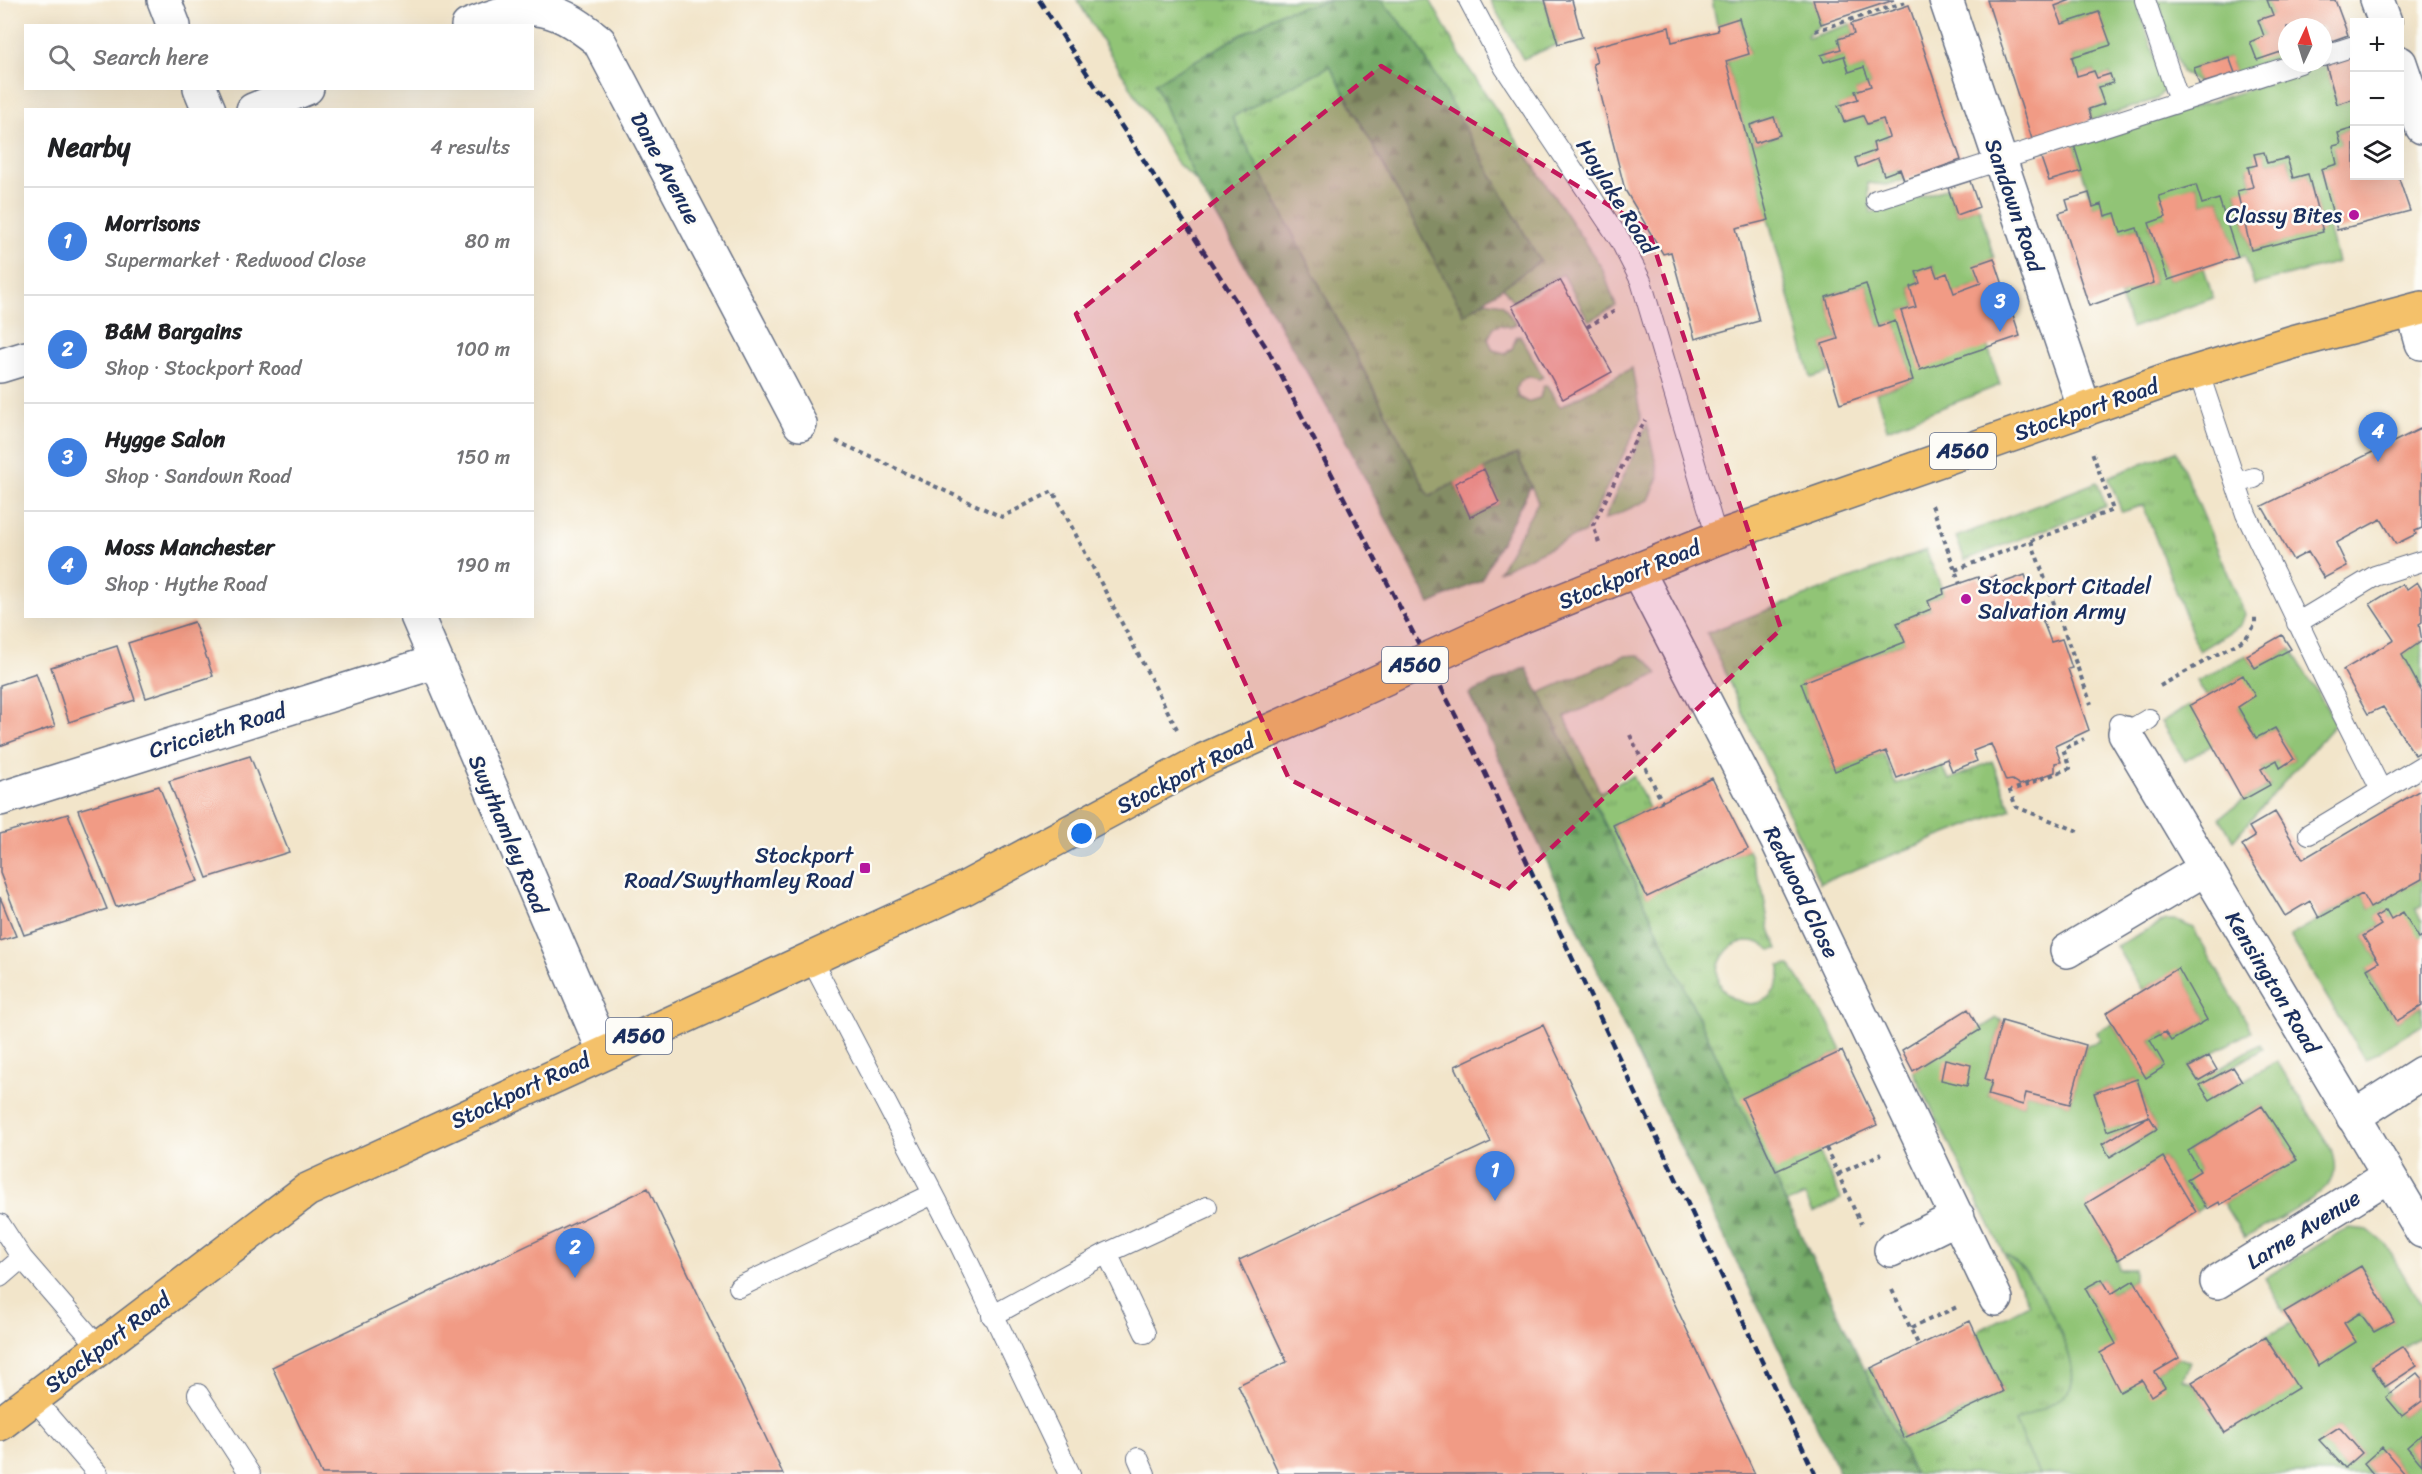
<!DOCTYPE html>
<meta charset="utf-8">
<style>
:root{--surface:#fff;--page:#f2f2f2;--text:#202124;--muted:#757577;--line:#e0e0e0;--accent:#b5179e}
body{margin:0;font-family:Sriracha,sans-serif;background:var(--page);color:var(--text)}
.controls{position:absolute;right:18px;top:18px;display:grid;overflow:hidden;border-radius:0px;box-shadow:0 6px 24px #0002}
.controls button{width:54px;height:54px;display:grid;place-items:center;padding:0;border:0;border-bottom:2px solid var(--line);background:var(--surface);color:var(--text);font:30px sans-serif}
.compass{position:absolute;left:2278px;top:18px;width:54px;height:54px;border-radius:50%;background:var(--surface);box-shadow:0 6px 24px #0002;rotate:4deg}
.you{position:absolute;left:1082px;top:834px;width:21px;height:21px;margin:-15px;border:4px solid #fff;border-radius:50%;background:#1a73e8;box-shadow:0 0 0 9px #1a73e833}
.badge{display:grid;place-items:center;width:39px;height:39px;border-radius:50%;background:var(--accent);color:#fff;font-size:20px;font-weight:700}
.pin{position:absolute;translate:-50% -50px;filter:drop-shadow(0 2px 3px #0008)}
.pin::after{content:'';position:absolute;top:32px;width:21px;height:18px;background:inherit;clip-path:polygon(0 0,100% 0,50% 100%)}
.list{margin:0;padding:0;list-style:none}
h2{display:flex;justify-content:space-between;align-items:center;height:78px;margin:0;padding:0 24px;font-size:26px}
h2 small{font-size:20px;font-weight:400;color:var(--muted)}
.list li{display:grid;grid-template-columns:39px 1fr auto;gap:18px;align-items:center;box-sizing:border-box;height:108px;padding:0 24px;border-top:2px solid var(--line)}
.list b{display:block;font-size:22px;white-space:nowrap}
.list p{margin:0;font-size:20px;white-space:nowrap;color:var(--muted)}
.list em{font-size:20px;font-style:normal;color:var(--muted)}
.icon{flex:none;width:33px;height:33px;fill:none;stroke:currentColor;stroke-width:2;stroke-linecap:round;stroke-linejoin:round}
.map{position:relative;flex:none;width:2422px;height:1474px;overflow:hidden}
.search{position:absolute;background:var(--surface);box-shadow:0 6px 24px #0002;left:24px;top:24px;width:510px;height:66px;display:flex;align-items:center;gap:15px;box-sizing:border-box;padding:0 21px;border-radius:0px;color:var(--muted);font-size:22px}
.panel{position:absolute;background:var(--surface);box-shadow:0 6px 24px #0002;left:24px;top:108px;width:510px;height:510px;border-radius:0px}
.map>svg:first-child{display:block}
.grass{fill:url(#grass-tufts);stroke:#567a6a;stroke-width:1.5}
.forest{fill:url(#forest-firs);stroke:#486c62;stroke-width:1.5}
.green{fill:#91c476;stroke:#567a6a;stroke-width:1.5;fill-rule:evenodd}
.building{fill:#f19b85}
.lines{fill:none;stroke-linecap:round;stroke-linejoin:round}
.lane-casing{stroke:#666f84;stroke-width:22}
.street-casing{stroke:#666f84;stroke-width:36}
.primary-casing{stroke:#666f84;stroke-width:36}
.path{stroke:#666f84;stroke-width:4;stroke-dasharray:4.5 4.5;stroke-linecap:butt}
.lane{stroke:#fff;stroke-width:20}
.street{stroke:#fff;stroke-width:33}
.primary{stroke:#f4c16a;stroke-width:33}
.rail{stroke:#1b2f5e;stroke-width:4.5;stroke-dasharray:9 4.5;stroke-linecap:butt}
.primary-bridge-casing{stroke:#666f84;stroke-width:36;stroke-linecap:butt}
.primary-bridge{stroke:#f4c16a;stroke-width:33}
.marked{fill:#c2185b;fill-opacity:0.2;stroke:#c2185b;stroke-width:4.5;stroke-dasharray:12 8;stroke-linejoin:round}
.poi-dot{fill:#b5179e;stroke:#fdfcf7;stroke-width:2}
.labels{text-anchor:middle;stroke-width:5;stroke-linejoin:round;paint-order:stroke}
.shield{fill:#fdfcf7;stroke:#5f6c8c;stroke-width:1.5}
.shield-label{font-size:21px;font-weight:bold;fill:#1b2f5e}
.street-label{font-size:22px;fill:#1b2f5e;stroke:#fdfcf7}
.poi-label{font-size:22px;fill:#1b2f5e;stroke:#fdfcf7;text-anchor:end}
</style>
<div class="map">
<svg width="2422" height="1474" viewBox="0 0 2422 1474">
<defs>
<pattern id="grass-tufts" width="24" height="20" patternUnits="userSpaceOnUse" patternTransform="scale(1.5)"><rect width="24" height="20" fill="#91c476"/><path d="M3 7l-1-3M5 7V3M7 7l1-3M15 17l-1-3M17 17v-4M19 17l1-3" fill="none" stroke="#76a064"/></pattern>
<pattern id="forest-firs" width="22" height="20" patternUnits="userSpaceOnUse" patternTransform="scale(1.5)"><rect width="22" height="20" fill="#74aa67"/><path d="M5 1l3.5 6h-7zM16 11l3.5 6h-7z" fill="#5e8b58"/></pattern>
</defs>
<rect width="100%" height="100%" fill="#fdfcf7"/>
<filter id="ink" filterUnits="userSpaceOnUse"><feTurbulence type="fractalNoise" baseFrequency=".0167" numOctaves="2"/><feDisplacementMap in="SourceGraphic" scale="12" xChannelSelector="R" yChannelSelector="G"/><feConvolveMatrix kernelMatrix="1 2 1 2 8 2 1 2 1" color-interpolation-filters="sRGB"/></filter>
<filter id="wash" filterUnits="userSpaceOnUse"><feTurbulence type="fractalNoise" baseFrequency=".008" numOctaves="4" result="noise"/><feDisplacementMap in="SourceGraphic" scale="24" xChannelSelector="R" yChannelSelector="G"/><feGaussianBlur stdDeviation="1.35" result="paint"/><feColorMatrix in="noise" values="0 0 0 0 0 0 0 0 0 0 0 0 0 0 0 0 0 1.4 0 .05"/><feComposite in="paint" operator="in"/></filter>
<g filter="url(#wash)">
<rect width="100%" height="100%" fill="#f2e5ca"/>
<path class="grass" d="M1077 0H1332L1282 12 1155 83 1196 181 1178 164Z
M1381 0H1430L1463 60 1602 268 1616 306 1589 321 1563 274 1513 302 1503 287 1540 261 1415 40Z
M1490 0H1545L1558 44 1523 59Z
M1330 65 1464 314 1485 301 1502 304 1516 324 1509 327 1501 325 1494 327 1488 339 1493 350 1505 353 1512 349 1516 337 1520 335 1543 377 1539 379 1527 376 1518 383 1516 389 1518 397 1527 402 1540 398 1543 387 1546 385 1560 407 1632 368 1641 419 1585 532 1499 571 1538 502 1517 454 1429 496 1232 117Z
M1647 424 1659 477 1649 500 1604 520Z
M2176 451 2245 614 2241 625 2199 651 2143 505 2122 512 2108 477Z
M2097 482 2106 506 1965 560 1956 537Z
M1926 550 1944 594 1928 601 1931 609 1897 623 1905 642 1801 683 1835 771 1883 752 1896 784 1943 767 1949 780 1992 761 2011 809 1820 883 1707 633Z
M1638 655 1648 661 1658 674 1565 717 1600 792 1633 776 1649 808 1613 825 1647 896 1748 849 1763 892 1769 927 1778 949 1771 950C1731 917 1693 984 1739 1001 1748 1005 1758 1004 1766 999 1777 991 1781 979 1780 966L1790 965 1829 1024 1842 1051 1743 1098 1819 1151 1841 1199 1813 1213 1805 1196 1786 1203 1645 904 1539 693 1624 656Z
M2003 1252C2011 1259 2021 1266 2027 1274 2043 1296 2083 1363 2070 1389 2064 1402 2029 1415 2015 1422L2039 1474H1914L1865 1370 1871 1368 1904 1438 2003 1392 1976 1332 2029 1304Z"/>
<path class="forest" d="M1332 0H1381L1415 40 1540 261 1464 315 1330 66 1232 117 1429 496 1455 483 1470 517 1498 504 1484 469 1517 454 1531 486 1481 580 1430 604 1339 428 1196 181 1155 83 1282 12Z
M1526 667 1645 904 1914 1474H1840L1665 1115 1469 694Z"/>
<path class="green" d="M1712 0H1813L1821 24 1807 35 1808 38 1851 24 1854 34 1838 39 1841 49 1821 55 1824 62 1844 56 1850 71 1864 67 1871 86 1856 91 1858 99 1838 107 1844 122 1863 116 1867 124 1883 119 1889 137 1873 143 1875 151 1855 158 1858 166 1878 159 1884 175 1900 169 1904 180 1886 185 1867 183 1871 213 1948 188 1957 215 1979 207 1994 258 1975 265 1981 283 1954 293 1937 277 1933 266 1916 272 1920 283 1910 287 1916 307 1901 311 1988 347 2000 385 1887 429 1876 393 1913 380 1895 321 1879 327 1866 284 1826 297 1838 339 1822 344 1830 372 1811 378 1726 61 1749 53 1739 19 1717 25ZM1774 117 1780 135 1755 143 1750 125Z
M2070 0H2136L2165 89 2157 99 2092 120 2089 109 2103 104 2098 87 2113 83 2110 74 2097 78 2094 71 2077 76 2072 57 2110 45 2099 12 2062 24 2055 6Z
M2156 0H2267L2273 15 2258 20 2264 36 2250 42 2287 50V56L2235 73 2229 57 2194 68 2199 84 2182 72Z
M2326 65 2337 104 2354 99V128L2338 133 2341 144 2333 147 2337 164 2321 169 2336 225 2329 227 2338 262 2254 285 2245 255 2238 257 2219 199 2202 204 2196 185 2179 191 2166 217 2149 224 2168 280 2204 268 2213 298 2131 328 2120 295 2154 283 2138 228 2121 233 2105 216 2102 205 2093 207 2074 145ZM2264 152 2267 163 2287 158 2293 178 2308 174 2323 231 2251 250 2237 192 2253 187 2248 168 2257 165 2255 154Z
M2422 641V692L2402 655Z
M2291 649 2336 723 2233 840 2220 818 2243 800 2270 786 2261 769 2277 760 2281 767 2294 759 2275 728 2256 738 2238 707 2243 675 2206 696 2197 681 2247 655 2255 668Z
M2190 705 2214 744 2185 761 2161 722Z
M2422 879V906L2415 910 2422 921V936L2419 938 2391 919 2385 910 2376 917 2381 925 2363 936 2379 962 2367 970 2397 1021 2422 1006V1025L2365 1060 2290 936 2362 894 2370 908Z
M2166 920H2176L2193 928 2252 1031 2189 1066 2197 1081 2260 1044 2263 1049 2201 1085 2210 1100 2277 1061 2331 1149C2334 1158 2336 1168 2333 1177 2323 1199 2266 1225 2245 1238L2223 1203 2297 1160 2262 1106 2188 1151 2200 1171 2188 1179 2204 1206 2196 1212 2163 1157 2086 1204 2118 1260V1269H2134V1280L2111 1294 2102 1279 2085 1288 2116 1344 2142 1380 2164 1387 2155 1372 2179 1358 2190 1362 2183 1379 2192 1382 2225 1432 2297 1388 2265 1337 2291 1323H2344L2360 1313 2374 1332 2394 1321 2361 1266 2284 1312 2265 1278 2341 1231 2349 1228 2368 1230 2386 1245 2422 1306V1335L2372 1367 2389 1395 2386 1397 2402 1416 2422 1401V1434L2407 1447 2422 1465 2415 1474H2405L2382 1447 2364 1463 2373 1474H2039L2015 1422C2028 1415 2063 1402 2070 1389 2083 1363 2043 1295 2027 1274 2021 1266 2011 1259 2003 1252L1913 1071 1997 1018 2002 1021 1985 1078 1992 1081 1988 1095 2023 1105 2026 1093 2070 1104 2086 1045 2100 1041 2097 1032 2112 1023 2146 1077 2165 1066 2150 1040 2165 1032 2171 1041 2207 1020 2178 969 2142 990 2116 946ZM2137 1079 2149 1116 2157 1129 2110 1157 2102 1144 2129 1128 2127 1124 2107 1130 2094 1093ZM2339 1427 2362 1453 2345 1468 2320 1440Z"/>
<g id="blocks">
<path class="building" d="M1545 0H1572L1582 37 1558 44Z
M1813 0H1894L1821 24Z
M1987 0H2071L2055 6 2062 24 2099 12 2111 45 2072 57 2077 76 2094 71 2097 78 2110 74 2113 83 2098 87 2104 104 2089 109 2092 120 2032 139Z
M2267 0H2335L2348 35 2323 44V27H2287V50L2257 60 2250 42 2264 36 2258 20 2273 15Z
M1909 5 1961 160 1904 180 1900 169 1884 175 1878 159 1858 167 1855 158 1875 151 1873 143 1889 137 1883 119 1867 124 1863 116 1844 122 1838 106 1858 99 1855 91 1871 86 1864 67 1849 72 1844 56 1824 62 1821 55 1841 49 1838 39 1854 34 1851 24Z
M1739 18 1749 54 1726 61 1769 220 1736 228 1759 321 1695 339 1671 252 1663 254 1625 190 1593 64 1597 62 1593 47 1669 27 1672 42 1718 31 1717 25Z
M2354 56V99L2337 104 2326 65Z
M2229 57 2235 73 2199 84 2194 68Z
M1774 117 1780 135 1755 143 1750 125Z
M2354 128V176H2398L2410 211 2337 230 2321 169 2337 164 2333 146 2341 144 2338 133Z
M2074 145 2082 171 2049 181 2040 155Z
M2264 152 2267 163 2287 158 2293 178 2308 174 2323 232 2251 250 2237 191 2253 187 2248 167 2257 165 2254 154Z
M1970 181 1979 207 1957 215 1948 188Z
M2196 185 2202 204 2219 199 2238 257 2168 280 2149 223 2166 217 2159 196Z
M2089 193 2093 207 2102 204 2105 216 2115 213 2121 233 2137 228 2154 283 2089 306 2059 213 2069 210 2066 200Z
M1994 258 2020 336 1920 370 1901 311 1916 307 1910 287 1920 283 1916 272 1933 266 1937 277 1947 273 1954 293 1981 283 1974 265Z
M1560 280 1612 372 1563 399 1512 306Z
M1866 284 1879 327 1895 321 1913 380 1840 404 1822 344 1838 339 1826 297Z
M2422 428V528L2415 531 2416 534 2396 544 2381 519 2336 543 2347 566 2324 578 2308 552 2293 560 2262 506Z
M1484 469 1499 503 1470 517 1455 483Z
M1996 575 1999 584 2025 575 2051 642 2062 639 2072 668 2068 669 2089 730 2055 746 2061 762 2055 763V772L2020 785 2012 780 2006 781 1991 744 1973 751 1977 761 1952 771 1947 759 1897 778 1886 751 1835 771 1801 683 1905 642 1897 623 1931 609 1928 601 1944 594 1943 589 1978 577 1980 582Z
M2417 582 2422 590V622L2419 624 2422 641 2402 655 2422 692V751L2415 755 2383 707 2368 714 2343 670 2394 640 2370 604 2402 584 2407 589Z
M194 622 213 676 146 698 128 643Z
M2282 635 2291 649 2255 668 2247 655Z
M117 646 135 700 69 722 51 667Z
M36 673 55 726 0 746V685Z
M2243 675 2255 696 2238 707 2256 738 2275 728 2294 759 2280 768 2277 760 2261 769 2270 785 2243 800 2190 705Z
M250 756 289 852 207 878 169 781Z
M1712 778 1748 849 1647 897 1613 825Z
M159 786 198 881 116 907 78 810Z
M2422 789V879L2370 908 2362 894 2319 918 2310 901 2285 916 2242 845 2255 837 2249 827 2275 812 2303 859Z
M68 814 107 909 24 935 0 873V834Z
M0 897 16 936 0 941Z
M2386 910 2391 919 2403 912 2419 938 2422 936V1006L2397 1021 2367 969 2379 962 2363 936 2381 925 2375 917Z
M2178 968 2207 1020 2171 1041 2165 1032 2150 1040 2165 1066 2146 1078 2106 1013Z
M1968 1009 1980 1030 1913 1071 1902 1050Z
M2002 1021 2086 1045 2070 1104 2026 1093 2023 1105 1988 1095 1992 1081 1985 1079Z
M1543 1025 1755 1474H1279L1238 1385 1287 1362 1239 1260 1491 1142 1455 1066Z
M1842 1051 1877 1125 1776 1171 1742 1098Z
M2209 1056 2217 1070 2198 1081 2189 1067Z
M1945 1059 1971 1065 1967 1086 1941 1080Z
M2233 1067 2242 1081 2210 1100 2200 1085Z
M2137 1079 2149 1116 2107 1131 2094 1093Z
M2262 1106 2297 1160 2220 1205 2219 1202 2207 1209 2187 1179 2200 1171 2188 1151Z
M2149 1116 2157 1129 2110 1157 2102 1144Z
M2163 1157 2196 1212 2118 1260 2085 1204Z
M648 1188 783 1474H322L272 1367Z
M2361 1266 2394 1321 2374 1332 2360 1313 2344 1323 2356 1342 2318 1366 2284 1312Z
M2102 1279 2111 1294 2134 1280 2179 1358 2155 1372 2165 1387 2151 1396 2142 1380 2120 1392 2100 1353 2116 1344 2085 1288Z
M1970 1321 2003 1392 1904 1438 1871 1368Z
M2265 1337 2298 1388 2225 1433 2192 1382Z
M2403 1346 2417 1366 2385 1387 2372 1366Z
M2417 1373 2422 1379V1401L2402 1416 2386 1397Z
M2339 1427 2362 1453 2345 1468 2319 1440Z
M2422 1434V1465L2407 1447Z
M2382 1447 2405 1474H2373L2364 1463Z"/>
</g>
</g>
<g filter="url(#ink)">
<use href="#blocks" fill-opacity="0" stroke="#666f84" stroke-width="1.5"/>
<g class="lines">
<defs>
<path id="lane" d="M1469 0 1505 68 1620 240 1641 281 1717 538
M2145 0 2179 101
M2323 56 2354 46
M1876 200 2300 63
M2198 371 2246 514 2325 679 2381 790
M2236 483 2254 478
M2297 623 2375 576 2422 561
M2119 724 2125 733 2149 719
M2309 834 2422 766
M811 959 958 1241 1070 1474
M0 1224 22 1258 99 1347
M1107 1253 1145 1333
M0 1277 22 1258
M739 1287 933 1194
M992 1316 1107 1253 1207 1207
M198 1394 250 1474
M33 1398 98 1474
M1138 1458 1145 1474"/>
<path id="street" d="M164 0 174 26
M1946 0 2085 410
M2377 0 2385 22
M468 26C528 2 548 0 599 41L800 424
M2400 63 2422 127
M200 88 209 110
M253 110 307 88
M2413 311 2422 343
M0 366 26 358
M1637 570 1778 842 1996 1299
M417 616 604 1051
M2125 733 2422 1231
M0 799 435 662
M2067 951 2205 869
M2353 1117 2422 1073
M1891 1250 1958 1217
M2217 1282 2388 1176"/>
<path id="primary" d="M1513 620 1717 538 2166 381 2293 342 2422 308
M0 1424 307 1190 965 888 1204 760 1316 710"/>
</defs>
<use href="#lane" class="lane-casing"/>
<use href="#street" class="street-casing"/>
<use href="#primary" class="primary-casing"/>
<path class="path" d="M1815 31 1906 2
M1587 327 1615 311
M836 441 1002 517 1053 491 1177 729
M1932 505 1960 584
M2031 541 2091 704
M1599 543 1593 525 1645 420
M1955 570 2113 510 2091 449
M2160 686 2245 639 2255 625V615
M1630 735 1662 802
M2078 831 2016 807 2010 791 2070 768 2063 749 2084 739
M1826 1148 1861 1224
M1838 1174 1881 1154
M1892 1290 1919 1346
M1911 1328 1957 1307"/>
<use href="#lane" class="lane"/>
<use href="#street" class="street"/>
<use href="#primary" class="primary"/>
<path class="rail" d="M1039 0 1268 350 1485 773 1815 1474"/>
<defs>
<path id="primary-bridge" d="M1316 710 1513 620"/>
</defs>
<use href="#primary-bridge" class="primary-bridge-casing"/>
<use href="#primary-bridge" class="primary-bridge"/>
</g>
</g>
<path class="marked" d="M1381 66 1648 229 1781 629 1507 890 1289 779 1076 314Z"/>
<g class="poi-dot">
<circle cx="2354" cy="215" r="6"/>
<circle cx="1966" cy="599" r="6"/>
<rect x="859" y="862" width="12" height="12" rx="3"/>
</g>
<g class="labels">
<g class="shield">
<rect x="1930" y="433" width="66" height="36" rx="4.5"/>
<rect x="1382" y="647" width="66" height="36" rx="4.5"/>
<rect x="606" y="1018" width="66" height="36" rx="4.5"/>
</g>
<g class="shield-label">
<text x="1963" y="458">A560</text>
<text x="1415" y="672">A560</text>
<text x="639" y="1043">A560</text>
</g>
<g class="street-label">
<text transform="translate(666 168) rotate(62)" y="8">Dane Avenue</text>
<text transform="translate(1617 196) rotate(58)" y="8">Hoylake Road</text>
<text transform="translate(2015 205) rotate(71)" y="8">Sandown Road</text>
<text transform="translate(2086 409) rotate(-19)" y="8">Stockport Road</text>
<text transform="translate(1629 574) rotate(-22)" y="8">Stockport Road</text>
<text transform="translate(217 730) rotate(-17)" y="8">Criccieth Road</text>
<text transform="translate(1185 773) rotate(-27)" y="8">Stockport Road</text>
<text transform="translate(509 834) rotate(67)" y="8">Swythamley Road</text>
<text transform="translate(1802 892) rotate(64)" y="8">Redwood Close</text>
<text transform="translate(2273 982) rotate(59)" y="8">Kensington Road</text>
<text transform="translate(520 1090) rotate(-25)" y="8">Stockport Road</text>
<text transform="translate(2303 1229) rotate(-32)" y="8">Larne Avenue</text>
<text transform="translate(107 1342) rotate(-37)" y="8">Stockport Road</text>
</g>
<g class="poi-label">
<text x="2342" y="223">Classy Bites</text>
<text x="1978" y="594" text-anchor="start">Stockport Citadel<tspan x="1978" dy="25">Salvation Army</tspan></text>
<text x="853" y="863">Stockport<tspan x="853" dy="25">Road/Swythamley Road</tspan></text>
</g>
</g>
</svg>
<div class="controls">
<button>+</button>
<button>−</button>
<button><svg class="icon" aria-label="layers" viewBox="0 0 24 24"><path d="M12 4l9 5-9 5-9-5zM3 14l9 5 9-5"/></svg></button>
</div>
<svg class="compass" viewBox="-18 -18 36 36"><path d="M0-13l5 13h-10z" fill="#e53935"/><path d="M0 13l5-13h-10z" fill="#757577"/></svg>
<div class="you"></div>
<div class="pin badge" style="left:1495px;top:1201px;background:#3f7fe0">1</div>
<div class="pin badge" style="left:575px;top:1278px;background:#3f7fe0">2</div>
<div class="pin badge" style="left:2000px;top:332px;background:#3f7fe0">3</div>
<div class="pin badge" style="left:2378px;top:462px;background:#3f7fe0">4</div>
<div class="search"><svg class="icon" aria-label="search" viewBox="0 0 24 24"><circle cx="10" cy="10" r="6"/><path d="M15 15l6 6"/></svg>Search here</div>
<section class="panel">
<h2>Nearby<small>4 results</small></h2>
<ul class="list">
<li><span class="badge" style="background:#3f7fe0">1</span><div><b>Morrisons</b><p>Supermarket · Redwood Close</p></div><em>80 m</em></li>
<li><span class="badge" style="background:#3f7fe0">2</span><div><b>B&amp;M Bargains</b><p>Shop · Stockport Road</p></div><em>100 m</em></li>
<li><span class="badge" style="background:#3f7fe0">3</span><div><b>Hygge Salon</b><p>Shop · Sandown Road</p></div><em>150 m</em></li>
<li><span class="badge" style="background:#3f7fe0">4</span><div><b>Moss Manchester</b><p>Shop · Hythe Road</p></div><em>190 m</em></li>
</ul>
</section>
</div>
